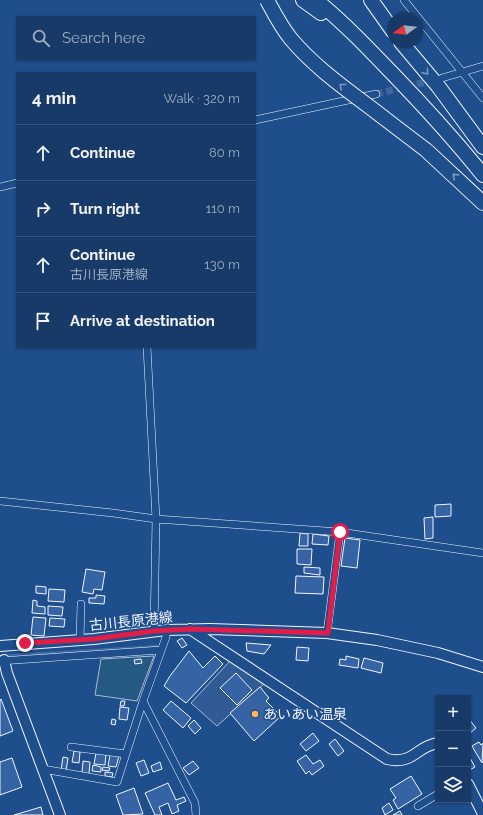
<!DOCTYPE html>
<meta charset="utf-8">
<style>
:root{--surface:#173a69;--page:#244571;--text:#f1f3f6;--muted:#9eadc0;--line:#36547d}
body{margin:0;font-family:Raleway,"Noto Sans JP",sans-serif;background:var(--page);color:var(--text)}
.controls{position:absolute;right:12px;bottom:12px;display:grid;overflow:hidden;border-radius:0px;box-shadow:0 1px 3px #0004}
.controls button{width:36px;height:36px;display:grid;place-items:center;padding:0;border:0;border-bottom:1px solid var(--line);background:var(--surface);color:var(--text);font:20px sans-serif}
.compass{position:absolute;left:387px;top:12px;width:36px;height:36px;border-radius:50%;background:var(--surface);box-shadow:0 1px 3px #0004;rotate:255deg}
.stop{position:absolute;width:12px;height:12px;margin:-9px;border:3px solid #e11d48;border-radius:50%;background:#fff}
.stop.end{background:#e11d48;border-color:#fff;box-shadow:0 1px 4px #0008}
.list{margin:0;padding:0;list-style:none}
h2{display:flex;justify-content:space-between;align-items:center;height:52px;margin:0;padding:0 16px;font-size:17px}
h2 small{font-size:13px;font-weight:400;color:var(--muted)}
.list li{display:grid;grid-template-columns:26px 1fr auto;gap:12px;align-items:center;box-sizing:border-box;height:56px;padding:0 16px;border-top:1px solid var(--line)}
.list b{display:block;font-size:15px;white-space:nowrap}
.list p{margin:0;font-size:13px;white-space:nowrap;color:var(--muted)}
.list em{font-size:13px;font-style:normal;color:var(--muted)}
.icon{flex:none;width:22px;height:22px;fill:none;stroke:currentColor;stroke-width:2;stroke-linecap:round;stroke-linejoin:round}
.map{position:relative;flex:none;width:483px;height:815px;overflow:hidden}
.search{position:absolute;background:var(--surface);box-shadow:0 1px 3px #0004;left:16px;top:16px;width:240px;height:44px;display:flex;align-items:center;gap:10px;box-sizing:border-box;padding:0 14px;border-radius:0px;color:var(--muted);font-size:15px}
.panel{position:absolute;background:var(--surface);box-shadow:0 1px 3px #0004;left:16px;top:72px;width:240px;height:276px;border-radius:0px}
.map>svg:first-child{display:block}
.green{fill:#245a82;stroke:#a8bbd7}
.parking{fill:#305b95;stroke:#a8bbd7}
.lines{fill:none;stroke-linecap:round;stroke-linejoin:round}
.stream{stroke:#3b69a3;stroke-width:2.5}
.building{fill:#3563a3;stroke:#f2f6ff}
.street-tunnel{stroke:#3f679d;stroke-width:7;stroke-dasharray:7 3.5;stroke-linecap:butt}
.street-casing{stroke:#f2f6ff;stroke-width:8}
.secondary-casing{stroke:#f2f6ff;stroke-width:12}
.highway-casing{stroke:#f2f6ff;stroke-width:16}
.street{stroke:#1f4e8c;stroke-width:7}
.secondary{stroke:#1f4e8c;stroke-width:10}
.highway{stroke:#1f4e8c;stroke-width:14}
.highway-bridge-casing{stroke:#f2f6ff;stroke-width:16;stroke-linecap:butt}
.highway-bridge{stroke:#1f4e8c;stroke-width:14}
.oneway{stroke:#7e9ac0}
.route{stroke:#e11d48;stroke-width:5}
.poi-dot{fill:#ffb74d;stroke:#1f4e8c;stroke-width:1.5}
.labels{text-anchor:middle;stroke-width:3;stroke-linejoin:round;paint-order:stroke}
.street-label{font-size:14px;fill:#f2f6ff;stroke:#1f4e8c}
.poi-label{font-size:14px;fill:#f2f6ff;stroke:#1f4e8c;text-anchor:start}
</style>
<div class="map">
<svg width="483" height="815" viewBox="0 0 483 815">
<rect width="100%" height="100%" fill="#1f4e8c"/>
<path class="green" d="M154 656 137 701 95 695 101 659Z"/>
<path class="parking" d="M230 661 264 684 217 726 191 703Z"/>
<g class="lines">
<path class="stream" d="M0 656 157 646"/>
</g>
<path class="building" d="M451 504V516L435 517V505Z
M433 517V538L425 539 424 518Z
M300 533 308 534V546H299Z
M313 534 329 536 328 545 312 544Z
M345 538 360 540 357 568 341 566Z
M297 549H312L311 565 297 564Z
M304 567 320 568V575L304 573Z
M86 569 105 572 102 590 94 589 93 594 82 592Z
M296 576 324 577 323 594 295 593Z
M36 586 46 587V594L36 593Z
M49 589 65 590 64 602 48 601Z
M96 595 105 596 104 604 89 603V598H96Z
M33 600 37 601V606L45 607V614L32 613Z
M48 606 63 607 62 616 48 615Z
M33 617 46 618 44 636 31 635Z
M50 618 65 619 64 627 49 626Z
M182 638 187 645 182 648 177 641Z
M246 643 271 645 264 654 247 651Z
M297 647 309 648 308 661 296 660Z
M189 651 203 668 215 656 223 664 186 703 164 686 170 676Z
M346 656 359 659 358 668 339 665 340 659 346 660Z
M364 658 383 663 381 673 361 668Z
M141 659 142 663 135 664 134 660Z
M236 673 252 690 237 705 220 688Z
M260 687 269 698 266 701 281 716 254 741 230 713Z
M1 699 13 731 0 736V700Z
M121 701H125L124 706H120Z
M171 701 191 718 183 728 163 710Z
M120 707 129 708 127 720 119 719Z
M112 719 116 720 115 725 111 724Z
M469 719 476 728 468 735V720Z
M194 720 201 728 195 734 188 726Z
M313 733 319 741 306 751 300 744Z
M335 739 344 751 338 756 329 744Z
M479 742 481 745 483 743 482 763 472 746Z
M74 751 80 752 79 763 72 762Z
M96 753 106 754 105 765 94 764Z
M468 754 475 767 468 771Z
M110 755 119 756 116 767 108 766Z
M306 755 313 764 320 760 324 766 312 775 309 771 306 774 297 761Z
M63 757 68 758 66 771 61 770Z
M12 758 22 787 0 795V762Z
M144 760 149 773 141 776 136 763Z
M83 761 90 762 89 774 82 773Z
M193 761 199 768 189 775 183 768Z
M160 762 162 769 153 772 151 766Z
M93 765 101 767V772L92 771Z
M103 767 110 768 109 771 102 770Z
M105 772 113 773 112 777 105 776Z
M411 776 422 794 398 809 393 800 396 798 390 789Z
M168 783 176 800 184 797 186 801 177 805 179 811 172 814 168 803 159 807 162 815H155L145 793Z
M134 788 143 814 123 815 116 795Z
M389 803 393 810 385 815 382 808Z
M41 807 43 815H14Z
M400 811 402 815H393Z"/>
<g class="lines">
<path class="street-tunnel" d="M376 94 434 80"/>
<defs>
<path id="street" d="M404 0 483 98
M442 78 483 66
M255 120 376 94
M0 187 17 183
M147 347 156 519 154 631
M0 501 113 513 156 519 340 532 483 553
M166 630V637L143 701 195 803 196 815
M327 633 340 532
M80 640 81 604
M0 661 161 650
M71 747 126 754
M43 769 117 782 143 701
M418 806 438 794"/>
<path id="secondary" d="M190 629 387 759C414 765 416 746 438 743
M0 646 94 639 166 630 210 629 327 633 377 640 438 653 483 667
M4 660 7 673 60 815
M468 784 483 814"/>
<path id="highway" d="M303 0 321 13
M316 0C343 22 367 47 391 72 423 105 454 139 483 175
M371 0 393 31
M401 42 438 86 483 147
M384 118 426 150 483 203"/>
</defs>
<use href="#street" class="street-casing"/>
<use href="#secondary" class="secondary-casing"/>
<use href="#highway" class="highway-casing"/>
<use href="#street" class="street"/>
<use href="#secondary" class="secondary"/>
<use href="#highway" class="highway"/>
<defs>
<path id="highway-bridge" d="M267 0C274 13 281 27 291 39 317 70 352 93 384 118"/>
</defs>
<use href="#highway-bridge" class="highway-bridge-casing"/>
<use href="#highway-bridge" class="highway-bridge"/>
</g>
<defs><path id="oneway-chevron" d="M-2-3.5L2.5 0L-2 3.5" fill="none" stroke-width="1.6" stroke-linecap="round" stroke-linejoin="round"/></defs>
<g class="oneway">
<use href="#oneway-chevron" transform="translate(426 72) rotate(50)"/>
<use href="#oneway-chevron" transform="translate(342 86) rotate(-141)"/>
<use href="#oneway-chevron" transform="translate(455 176) rotate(-138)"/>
</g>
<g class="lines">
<path class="route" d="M25 643 94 639 154 631 190 629 328 633 340 532"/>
</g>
<circle class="poi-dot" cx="255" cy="714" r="4"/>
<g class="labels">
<g class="street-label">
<text transform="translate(131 621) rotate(-6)" y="5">古川長原港線</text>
</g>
<g class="poi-label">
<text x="263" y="719">あいあい温泉</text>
</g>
</g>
</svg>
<div class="controls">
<button>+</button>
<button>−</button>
<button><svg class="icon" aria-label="layers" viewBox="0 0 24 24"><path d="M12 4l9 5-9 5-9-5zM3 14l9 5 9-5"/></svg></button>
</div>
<svg class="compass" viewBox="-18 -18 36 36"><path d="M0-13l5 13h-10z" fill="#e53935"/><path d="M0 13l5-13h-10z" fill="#9eadc0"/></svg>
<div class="stop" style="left:340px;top:532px"></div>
<div class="stop end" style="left:25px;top:643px"></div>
<div class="search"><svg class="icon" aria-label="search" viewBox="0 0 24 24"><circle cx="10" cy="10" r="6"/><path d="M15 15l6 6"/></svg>Search here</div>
<section class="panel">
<h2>4 min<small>Walk · 320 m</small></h2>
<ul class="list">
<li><svg class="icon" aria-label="ahead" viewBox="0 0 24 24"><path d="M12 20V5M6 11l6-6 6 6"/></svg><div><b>Continue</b></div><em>80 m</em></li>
<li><svg class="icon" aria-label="right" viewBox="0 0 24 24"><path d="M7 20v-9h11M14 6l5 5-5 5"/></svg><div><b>Turn right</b></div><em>110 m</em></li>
<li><svg class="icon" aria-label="ahead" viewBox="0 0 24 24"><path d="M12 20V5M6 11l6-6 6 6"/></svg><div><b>Continue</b><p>古川長原港線</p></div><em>130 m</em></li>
<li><svg class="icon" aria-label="arrive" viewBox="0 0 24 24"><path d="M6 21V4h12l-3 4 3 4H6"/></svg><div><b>Arrive at destination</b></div></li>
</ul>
</section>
</div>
